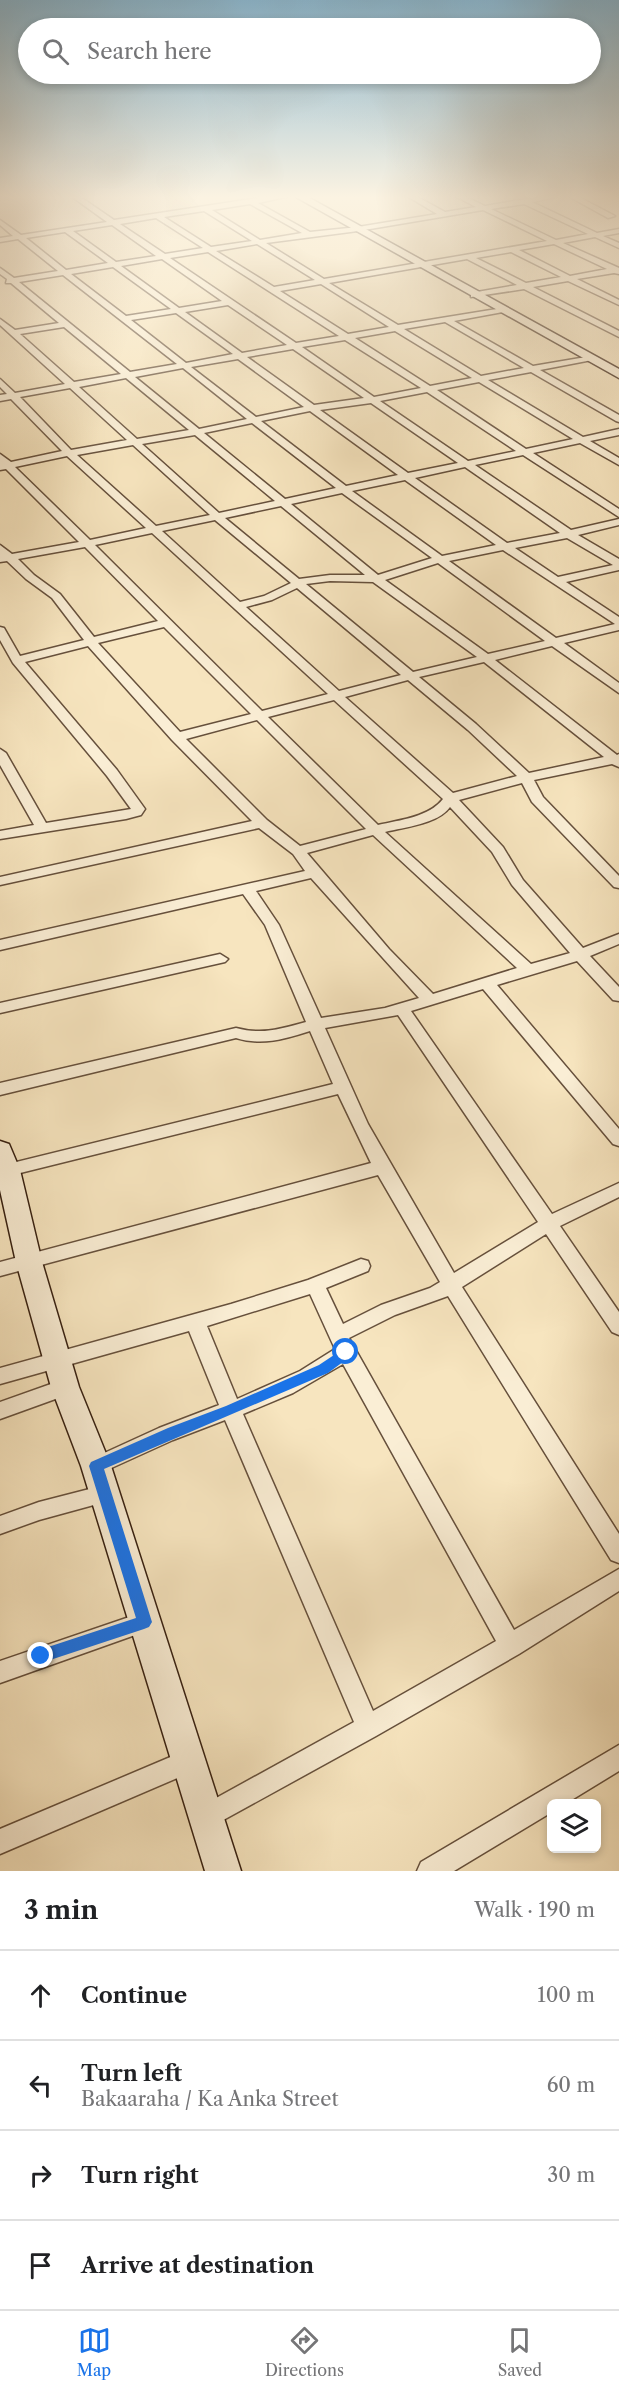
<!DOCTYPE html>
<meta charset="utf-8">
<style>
:root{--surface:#fff;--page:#f6f6f6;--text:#202124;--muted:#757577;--line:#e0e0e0;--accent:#1a73e8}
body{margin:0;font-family:"Libre Caslon Text",serif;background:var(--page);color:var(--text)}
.controls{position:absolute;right:18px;bottom:18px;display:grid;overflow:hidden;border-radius:9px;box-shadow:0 3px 9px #0003}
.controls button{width:54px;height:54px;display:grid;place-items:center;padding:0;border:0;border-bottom:2px solid var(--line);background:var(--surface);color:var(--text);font:30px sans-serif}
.stop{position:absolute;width:18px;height:18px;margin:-14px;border:4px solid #1a73e8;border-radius:50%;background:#fff}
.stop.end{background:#1a73e8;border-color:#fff;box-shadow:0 2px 6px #0008}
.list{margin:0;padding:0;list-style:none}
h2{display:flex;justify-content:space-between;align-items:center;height:78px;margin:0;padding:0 24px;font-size:26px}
h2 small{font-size:20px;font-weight:400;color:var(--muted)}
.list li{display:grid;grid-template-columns:39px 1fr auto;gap:18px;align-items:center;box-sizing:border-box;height:90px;padding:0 24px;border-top:2px solid var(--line)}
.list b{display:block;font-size:22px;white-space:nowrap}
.list p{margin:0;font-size:20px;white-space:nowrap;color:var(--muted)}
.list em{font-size:20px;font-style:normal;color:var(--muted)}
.icon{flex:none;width:33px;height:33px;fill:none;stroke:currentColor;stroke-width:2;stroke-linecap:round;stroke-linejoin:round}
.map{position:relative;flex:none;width:619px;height:1871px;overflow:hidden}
.search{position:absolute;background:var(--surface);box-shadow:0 3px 9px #0003;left:18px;right:18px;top:18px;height:66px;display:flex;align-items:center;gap:15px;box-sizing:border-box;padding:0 21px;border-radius:33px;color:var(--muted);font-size:22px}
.sheet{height:438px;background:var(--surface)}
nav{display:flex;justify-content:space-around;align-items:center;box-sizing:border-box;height:84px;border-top:2px solid var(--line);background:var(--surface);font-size:16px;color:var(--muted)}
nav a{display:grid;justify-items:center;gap:3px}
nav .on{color:var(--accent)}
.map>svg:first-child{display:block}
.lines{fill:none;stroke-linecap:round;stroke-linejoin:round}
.street-casing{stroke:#66503c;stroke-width:3}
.secondary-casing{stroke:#361f10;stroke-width:3}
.street{fill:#faeed5;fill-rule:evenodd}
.secondary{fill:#faeed5;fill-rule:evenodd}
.route{fill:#1a73e8}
</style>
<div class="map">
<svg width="619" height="1871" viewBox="0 0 619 1871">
<rect width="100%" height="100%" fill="#f7e5bf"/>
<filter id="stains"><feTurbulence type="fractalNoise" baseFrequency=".00333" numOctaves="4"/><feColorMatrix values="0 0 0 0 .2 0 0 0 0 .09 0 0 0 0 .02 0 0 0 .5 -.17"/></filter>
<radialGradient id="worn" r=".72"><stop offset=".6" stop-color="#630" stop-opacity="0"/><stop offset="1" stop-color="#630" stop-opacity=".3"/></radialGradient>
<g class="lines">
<defs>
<path id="street" d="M71 196H79L114 220 271 196H290L258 203 310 232 358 227 437 214 407 196H416L445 212 476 207 455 196H464L485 206 543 196H561L532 202 597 233 619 229V233L603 236 619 243V248L595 237 563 243 619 268V274L614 273 577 279 619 300V305L568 281 533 287 619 331V337L524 289 471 297V293L517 285 467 259 329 283 398 325 503 308V312L454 321 533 366 592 356V360L540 370 619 415V422L616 421 531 372 488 380 583 437 619 429V435L590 441 619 458V465L580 443 533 453 619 509V517L523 455 475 465 571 530 619 519V525L578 535 619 559V570L566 582 619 617V630L564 643 619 683V693L552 646 495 660 617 755 619 754V767L612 764 534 780 543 797 619 876V888L614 887 532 802 522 783 459 800 503 847 523 880 583 948 619 934V944L590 956 619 987V1001L613 1000 577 961 497 985 619 1129V1146L613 1144 483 989 411 1011 552 1214 619 1183V1197L560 1226 619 1312V1335L612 1332 546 1234 462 1287 619 1534V1563L611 1560 448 1296 395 1315 349 1338 514 1630 619 1569V1591L519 1654 376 1736 207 1829 198 1826 195 1817 198 1808 354 1722 225 1420 173 1440 96 1475 89 1472 86 1466 89 1460 159 1428 219 1405 189 1331 0 1384V1368L231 1304 308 1280 361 1259 368 1261 370 1266 368 1271 326 1288 343 1324 381 1305 430 1288 440 1282 378 1175 0 1276V1262L371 1163 338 1094 0 1178V1166L333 1084 310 1031C285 1039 262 1046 236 1038L0 1095V1083L236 1028C263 1035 280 1029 306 1022L265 925 243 894 0 950V940L305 871 293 854 259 828 0 885V877L252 821 172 740 88 646 25 662 117 770 145 809 141 815 126 819 0 839V831L34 825 0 765V749L6 753 46 823 131 809 107 776 13 663 0 640V627L4 628 20 656 84 640 52 598 26 579 7 561 0 562V545L12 554 79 542 6 469 0 470V454L11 462 62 451 11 399 0 401V395L7 394 0 387V379L15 393 65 384 0 325V319L15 330 59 323 11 283H6L7 279 0 274V268L14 278 58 271 18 239 0 242V238L13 236 0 225V220L21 235 107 222ZM250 204 302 233 260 240 212 210ZM524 204 588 234 556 240 491 209ZM483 210 547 241 324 279 266 243 358 231ZM204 211 252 241 211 247 164 217ZM156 218 203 248 165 254 120 224ZM112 225 156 256 116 262 73 231ZM65 232 108 263 66 270 26 238ZM257 244 315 280 274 287 216 251ZM554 244 607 269 570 276 519 250ZM208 252 339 336 296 343 170 258ZM511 252 561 277 526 283 476 258ZM162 259 222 301 179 308 121 266ZM113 267 171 309 126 316 71 274ZM63 275 177 364 130 372 19 282ZM321 284 389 327 348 334 280 291ZM228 305 287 345 242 353 185 312ZM176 313 233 354 186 363 131 320ZM445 322 524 368 481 376 404 329ZM64 327 121 374 74 382 20 334ZM395 331 472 378 430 386 355 338ZM345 340 421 388 374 397 302 347ZM293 349 364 398 314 405 247 357ZM238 359 304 407 256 417 191 367ZM183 368 247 419 199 429 135 377ZM126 378 189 430 137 439 79 387ZM479 382 573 439 526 449 437 390ZM70 388 127 440 71 450 20 397ZM427 392 516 451 468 461 380 401ZM371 403 458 463 408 473 320 410ZM310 411 398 475 346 486 261 421ZM252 423 336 488 285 499 204 433ZM195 435 275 501 219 513 142 444ZM133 445 210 515 156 526 77 455ZM67 456 146 528 90 540 15 467ZM465 467 560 533 507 543 415 478ZM405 480 496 545 442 556 352 491ZM342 493 432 558 378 575 291 504ZM281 506 365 575H330L299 579 225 518ZM215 520 291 583 264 596 240 602 162 531ZM152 533 328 694 262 711 95 545ZM567 538 613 565 558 577 515 548ZM85 547 158 621 94 637 60 594 34 575 18 559ZM503 550 615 624 556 638 449 561ZM438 563 545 641 488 654 385 580ZM330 581 373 582 477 657 413 672 306 584ZM297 588 401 675 339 691 246 607 272 600ZM164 627 251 714 180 732 98 643ZM484 662 604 757 529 773 476 724 419 677ZM408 680 468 730 517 776 453 793 345 697ZM334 700 443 799C429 817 400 820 378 825L268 717ZM257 720 366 829 300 846 267 820 186 739ZM450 807 492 852 512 885 570 953 531 964 385 832C405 827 438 824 450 807ZM373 835 517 968 433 994 389 949 307 853ZM311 878 419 998 385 1008 321 1018 279 925 256 891ZM398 1015 538 1222 454 1273 368 1124 325 1028ZM310 1294 335 1349 300 1371 237 1399 207 1326ZM343 1364 496 1641 373 1711 243 1414 293 1393Z
M568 196H577L615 216 608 218Z
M220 954 228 959 225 962 0 1013V1003Z
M65 1379 72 1381 75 1387 72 1393 0 1419V1402Z
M105 1485 112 1488 116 1494 112 1500 39 1520 0 1534V1516L39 1502Z
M144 1612 152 1615 155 1622 152 1629 0 1683V1661Z
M619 1745V1771L565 1804H552V1812L454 1871H417L421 1862Z
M187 1750 196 1754 199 1762 196 1770 0 1854V1829Z"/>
<path id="secondary" d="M294 196H306L619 369V378Z
M0 1141 9 1144 20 1170 42 1262 79 1387 111 1466 241 1871H205L81 1466 51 1387 16 1262 0 1190Z"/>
</defs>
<use href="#street" class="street-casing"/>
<use href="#secondary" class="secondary-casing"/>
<use href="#street" class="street"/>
<use href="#secondary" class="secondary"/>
</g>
<linearGradient id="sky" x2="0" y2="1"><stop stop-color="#8ab8d2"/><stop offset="0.43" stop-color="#fbf3e2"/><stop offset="1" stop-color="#fbf3e2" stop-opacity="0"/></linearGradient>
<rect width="619" height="458" fill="url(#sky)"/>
<path class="route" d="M346 1347 353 1352 351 1356 328 1373 104 1469 152 1622 149 1627 144 1629 41 1663 36 1661 34 1656 36 1651 136 1618 89 1466 91 1462 168 1428 226 1406 319 1365Z"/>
<rect width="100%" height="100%" filter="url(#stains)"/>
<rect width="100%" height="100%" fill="url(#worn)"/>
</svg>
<div class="controls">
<button><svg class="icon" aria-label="layers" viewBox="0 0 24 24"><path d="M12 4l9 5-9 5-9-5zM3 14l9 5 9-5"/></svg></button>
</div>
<div class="stop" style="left:346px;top:1352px"></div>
<div class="stop end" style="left:41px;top:1656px"></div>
<div class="search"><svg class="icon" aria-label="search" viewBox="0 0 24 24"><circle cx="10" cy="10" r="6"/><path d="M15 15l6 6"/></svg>Search here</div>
</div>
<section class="sheet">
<h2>3 min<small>Walk · 190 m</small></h2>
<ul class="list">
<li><svg class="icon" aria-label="ahead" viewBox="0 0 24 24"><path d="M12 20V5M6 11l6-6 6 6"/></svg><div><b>Continue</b></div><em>100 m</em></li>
<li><svg class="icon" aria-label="left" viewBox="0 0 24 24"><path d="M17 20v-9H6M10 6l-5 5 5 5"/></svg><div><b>Turn left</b><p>Bakaaraha / Ka Anka Street</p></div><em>60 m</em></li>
<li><svg class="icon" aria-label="right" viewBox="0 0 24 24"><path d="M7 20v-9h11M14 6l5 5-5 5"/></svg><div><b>Turn right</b></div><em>30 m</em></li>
<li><svg class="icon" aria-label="arrive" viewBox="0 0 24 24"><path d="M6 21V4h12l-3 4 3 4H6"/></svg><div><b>Arrive at destination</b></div></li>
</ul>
</section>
<nav>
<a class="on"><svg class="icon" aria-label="map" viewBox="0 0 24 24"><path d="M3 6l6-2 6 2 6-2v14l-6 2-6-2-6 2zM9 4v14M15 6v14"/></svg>Map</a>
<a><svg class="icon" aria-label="directions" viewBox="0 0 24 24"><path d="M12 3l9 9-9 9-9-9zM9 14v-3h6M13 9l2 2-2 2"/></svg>Directions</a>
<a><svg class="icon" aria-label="saved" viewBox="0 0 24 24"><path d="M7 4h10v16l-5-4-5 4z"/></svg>Saved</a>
</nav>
